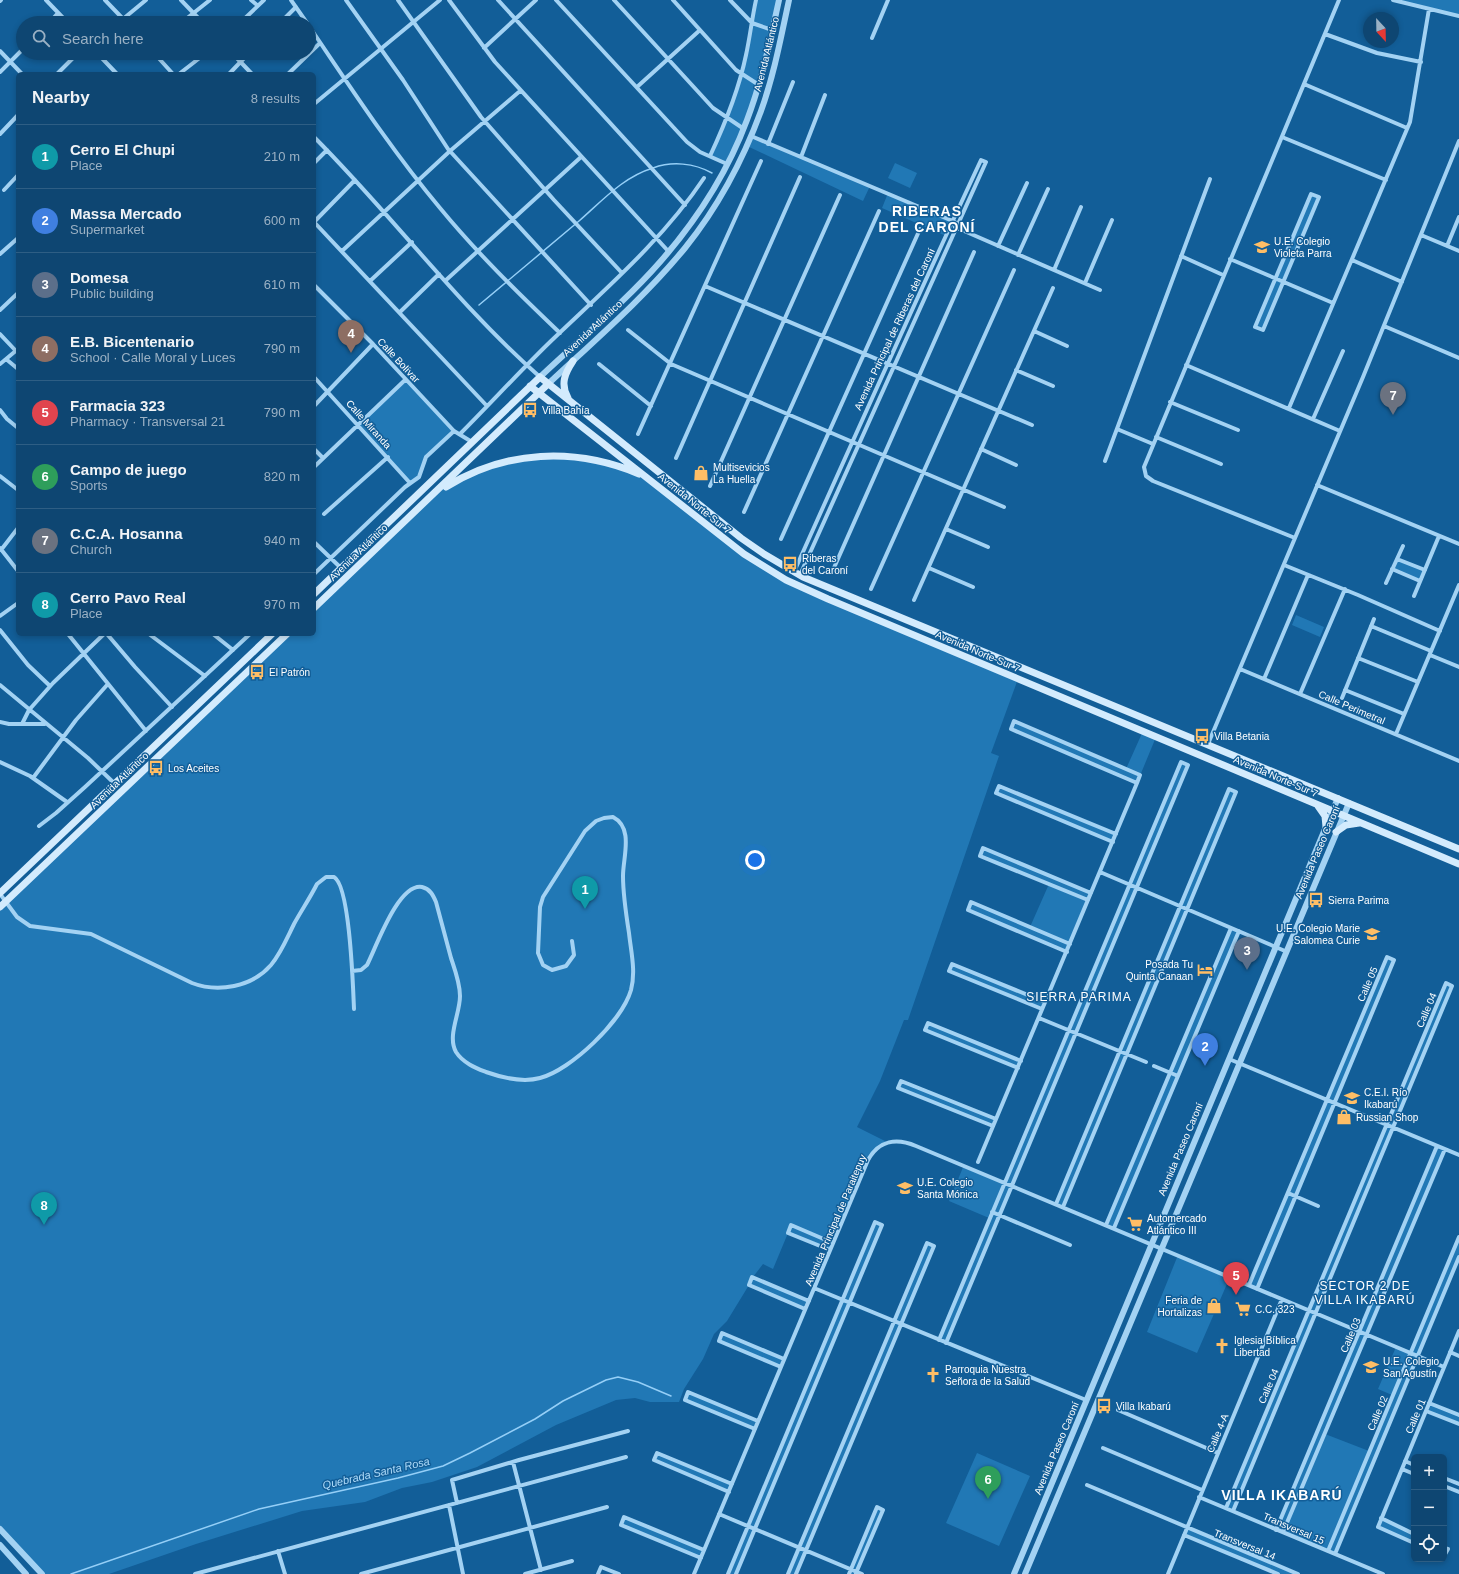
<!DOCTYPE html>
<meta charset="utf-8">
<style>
:root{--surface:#0e4672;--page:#174d77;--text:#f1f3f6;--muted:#9bb1c4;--line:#2e5e84;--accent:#ffbe66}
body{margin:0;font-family:Arial,sans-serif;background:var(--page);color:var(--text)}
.controls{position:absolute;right:12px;bottom:12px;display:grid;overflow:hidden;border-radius:6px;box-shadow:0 2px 6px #0003}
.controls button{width:36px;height:36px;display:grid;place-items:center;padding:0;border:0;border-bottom:1px solid var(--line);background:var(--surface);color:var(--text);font:20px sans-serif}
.compass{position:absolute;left:1363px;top:12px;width:36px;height:36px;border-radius:50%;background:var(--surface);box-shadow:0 2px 6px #0003;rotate:158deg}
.you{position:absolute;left:755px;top:860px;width:14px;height:14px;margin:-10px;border:3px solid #fff;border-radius:50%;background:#1a73e8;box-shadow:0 0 0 6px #1a73e833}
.badge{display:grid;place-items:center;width:26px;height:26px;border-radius:50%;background:var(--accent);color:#fff;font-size:13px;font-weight:700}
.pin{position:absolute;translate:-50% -33px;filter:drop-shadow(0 1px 2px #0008)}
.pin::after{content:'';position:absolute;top:21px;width:14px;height:12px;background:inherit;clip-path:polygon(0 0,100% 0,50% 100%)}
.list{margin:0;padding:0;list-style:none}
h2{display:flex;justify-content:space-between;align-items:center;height:52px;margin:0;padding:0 16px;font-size:17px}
h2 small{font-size:13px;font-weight:400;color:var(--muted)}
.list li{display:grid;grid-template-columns:26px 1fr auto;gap:12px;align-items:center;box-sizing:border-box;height:64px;padding:0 16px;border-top:1px solid var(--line)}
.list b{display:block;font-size:15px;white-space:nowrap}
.list p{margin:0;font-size:13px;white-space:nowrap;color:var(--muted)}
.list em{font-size:13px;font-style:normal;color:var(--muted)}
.icon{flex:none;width:22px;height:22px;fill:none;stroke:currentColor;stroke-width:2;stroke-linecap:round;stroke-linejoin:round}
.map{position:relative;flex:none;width:1459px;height:1574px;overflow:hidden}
.search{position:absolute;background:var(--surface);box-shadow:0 2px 6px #0003;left:16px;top:16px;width:300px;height:44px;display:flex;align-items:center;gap:10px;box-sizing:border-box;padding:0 14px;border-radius:22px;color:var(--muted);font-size:15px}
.panel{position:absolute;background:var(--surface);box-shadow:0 2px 6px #0003;left:16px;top:72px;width:300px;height:564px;border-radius:6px}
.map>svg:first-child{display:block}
.green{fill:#2178b5}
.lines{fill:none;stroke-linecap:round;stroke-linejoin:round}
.stream{stroke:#95cff7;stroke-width:1.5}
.minor{stroke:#a3d2f3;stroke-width:4}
.tertiary{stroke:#a3d2f3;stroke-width:6}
.secondary{stroke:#d3ebfd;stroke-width:7}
.labels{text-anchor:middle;stroke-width:3;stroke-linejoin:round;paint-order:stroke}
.street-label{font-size:10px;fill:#fff;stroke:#125e98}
.poi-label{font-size:10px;fill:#fff;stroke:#125e98;text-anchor:start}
.water-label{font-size:11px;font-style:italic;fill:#b0dcfa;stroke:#125e98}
.quarter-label{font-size:12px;letter-spacing:1px;fill:#fff;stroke:#125e98}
.district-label{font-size:14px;font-weight:bold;letter-spacing:1px;fill:#fff;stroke:#125e98}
</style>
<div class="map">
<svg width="1459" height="1574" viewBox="0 0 1459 1574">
<rect width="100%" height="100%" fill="#125e98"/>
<path class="green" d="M756 0H779L759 85 727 164 710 156 740 79Z
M1393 0H1459V16Z
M751 136 870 186 863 201 747 146Z
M895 163 917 173 910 188 888 178Z
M888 193 952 221 946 236 882 208Z
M1311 194 1319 197 1263 330 1255 327Z
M405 380 454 431 426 457 421 474 410 483 358 424Z
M574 456 648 478 734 547 786 580 1018 679 991 753 999 756 908 1020H904L880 1081 857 1127 887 1142 874 1151 830 1250 788 1233 773 1269 763 1264 753 1277 809 1301 805 1309 749 1285 727 1321 714 1334 703 1359 684 1389 679 1402H650L635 1398 616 1400 556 1425 477 1467 432 1482 402 1488 365 1502 302 1511 196 1544 109 1574H42L0 1529V907L287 634H314V608L444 488 497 464Z
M1397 559 1425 570 1420 581 1392 569Z
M1296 615 1324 627 1320 637 1292 625Z
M1014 721 1126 769 1143 731 1156 737 1137 783 1011 729Z
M1181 762 1188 765 946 1343 939 1340 989 1218 949 1201 964 1165 1004 1182Z
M999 786 1116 834 1113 842 996 793Z
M1229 789 1236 792 1063 1207 1056 1204Z
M983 848 1091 893 1067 952 968 910 971 902 1030 927 1049 884 980 856Z
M1231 928 1239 931 1114 1228 1106 1225Z
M1387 957 1394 960 1257 1289 1249 1285Z
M952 964 1045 1002 1042 1009 949 971Z
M1446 983 1452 986 1233 1511 1226 1508Z
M928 1023 1021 1061 1018 1068 925 1030Z
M901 1081 996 1119 993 1126 898 1088Z
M1438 1146 1445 1149 1325 1434 1369 1451 1392 1395 1378 1389 1396 1347 1410 1353 1459 1237V1257L1335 1554 1276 1530Z
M875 1222 882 1225 736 1574H728Z
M927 1243 934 1246 796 1574H788Z
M1178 1255 1230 1277 1197 1353 1147 1332Z
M722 1333 784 1359 781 1367 719 1341Z
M688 1392 758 1421 755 1429 685 1400Z
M1430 1403 1459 1415V1424L1426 1411Z
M657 1453 732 1484 729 1492 654 1460Z
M977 1453 1030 1476 999 1546 946 1523Z
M877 1507 883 1510 856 1574H849Z
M624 1517 704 1550 701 1558 621 1525Z
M1381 1519 1414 1534V1543L1378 1527Z
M1186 1528 1298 1574H1278L1183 1535Z"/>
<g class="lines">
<path class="stream" d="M479 305C512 277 546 249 579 221 602 201 623 177 653 168 672 161 694 163 712 173
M71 1574 259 1509 398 1478 443 1466 470 1453 535 1419 563 1401 606 1380 618 1377 638 1382 671 1396"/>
<path class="minor" d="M46 0 68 23
M105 0 127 23
M181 0 203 23
M251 0 257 5
M291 0 307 23
M346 0 403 80 448 149 591 305
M398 0 481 117 554 200 622 273
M449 0 495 62 669 252
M498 0 685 205
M556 0 687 142 700 152 727 164
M614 0 713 108 744 129
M673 0 736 70 759 85
M730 0 752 23 772 30
M1393 0 1459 16
M0 1 1 0
M123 19 146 0
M49 23 58 13
M181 23 210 0
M240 23 264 0
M280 23 296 7
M309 26C351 88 392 151 440 208 477 253 518 293 560 333
M1325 34 1377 53 1421 62
M872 38 888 0
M484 48 536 0
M0 51 22 74
M97 53 117 74
M154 53 173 74
M232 53 252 74
M0 72 23 49
M57 74 78 53
M179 74 206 53
M229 74 249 53
M288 74 320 43
M1304 84 1407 128
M637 87 700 30
M314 104 440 0
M0 134 18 115
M751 136 955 222
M314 137C392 215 457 304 540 377
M1282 137 1386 180
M768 144 793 82
M710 156C725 124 739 89 746 55 750 37 752 18 756 0
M801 157 825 95
M314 163 327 150
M4 190 18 175
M1311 194 1319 197 1263 330 1255 327Z
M314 222 487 406
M314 222 355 180
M955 227 1100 290
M1421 235 1459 251
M998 246 1027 183
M1447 246 1459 217
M342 251 450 151 520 91
M0 254 18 238
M1018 255 1048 189
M1181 256 1223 275
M1230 259 1333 303
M1352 260 1402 282
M1054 270 1081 207
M370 281 412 242
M445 281 581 157
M1085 283 1112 220
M314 285 373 344 454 431 472 442
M705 286 1032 425
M0 310 18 293
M400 312 439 274
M1384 326 1459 358
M628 330 671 364 1004 507
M1034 331 1067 346
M0 334 16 351
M6 359 18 369
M0 364 18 349
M599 364 651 406
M1186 365 1340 431
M1016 370 1053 386
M314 377 410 483
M1170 402 1238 430
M314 406 373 344
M1289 408 1410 122 1429 9
M0 410 7 419 18 428
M1313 419 1343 351
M1117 429 1153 444
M460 434C491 403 520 371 551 341 604 290 662 241 704 178
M638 434 761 161
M1156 437 1221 464
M314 449 323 458
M981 449 1016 465
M676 458 800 177
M1105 461 1210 179
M314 467 405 380
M0 476 18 490
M1317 485 1459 544
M710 486 840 195
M744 512 879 211
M324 514 388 457
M946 529 988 547
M1295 538 1153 481 1146 476 1144 467 1339 0
M781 539 920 229
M314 542 341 568
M0 548 18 571
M1 550 18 528
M1397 559 1425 570
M1284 565 1358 595 1440 631
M929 568 973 587
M1392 569 1420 581
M833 570 974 252
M794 572C856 434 917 297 981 160L986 162 800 575
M314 574 405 487 419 477 426 457 454 431
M1386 583 1403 546
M871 589 1014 270
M1414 596 1439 536
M914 600 1053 288
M0 616 18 603
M1371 626 1431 651
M0 630 28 665 50 686
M68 634 146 731
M107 634 135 667 172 707
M149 634 205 676
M213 634 233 650
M1430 655 1459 667
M1358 658 1418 682
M1240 669 1459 761
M1264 679 1308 575
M0 685 88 758 115 784
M1345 690 1404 714
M1300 694 1345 589
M1342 698 1374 619
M0 722 9 724H45
M22 724 29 710 53 683 104 634
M1396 734 1459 585
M1208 744 1363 377 1459 141
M0 762 30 776 67 802
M33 778 76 720 107 685
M39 826 56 813 85 787 250 634
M1113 842 996 793 999 786 1116 834
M1100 872 1285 951
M0 894 17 917 30 926 91 934 192 983C218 993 252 987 271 965 281 953 287 938 294 924 301 911 310 898 317 884L326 877H334C350 886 353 987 354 1009
M1088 900 980 856 983 848 1091 893
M1067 952 968 910 971 902 1070 944
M352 971 361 970 367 965C376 948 398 883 422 887 430 889 433 895 436 902 441 921 446 939 451 958 455 970 460 983 460 996 460 1014 447 1036 456 1052 463 1063 476 1068 486 1072 503 1078 522 1083 540 1078 571 1070 622 1021 631 990 636 971 631 952 629 933 626 914 623 894 623 876 623 857 634 828 613 817L604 818 596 821 585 831 543 897 540 907 538 953 543 965 552 970 566 966 574 955 572 941
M1042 1009 949 971 952 964 1045 1002
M1039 1018 1146 1062
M1229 1059 1459 1155
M1154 1066 1178 1076
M1018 1068 925 1030 928 1023 1021 1061
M993 1126 898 1088 901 1081 996 1119
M978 1162 1137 783 1140 775 1014 721 1011 729 1137 783
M1288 1193 1318 1206
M1056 1204 1229 789 1236 792 1063 1207
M992 1212 1070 1245
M1106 1225 1231 928
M1114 1228 1239 931
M830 1250 788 1233 791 1225 833 1243
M1249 1285 1387 957 1394 960 1257 1289
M814 1288 1086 1400
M805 1309 749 1285 752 1277 809 1301
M939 1340 1181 762 1188 765 946 1343
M1450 1352 1459 1356
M781 1367 719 1341 722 1333 784 1359
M1429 1403 1459 1415
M1118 1410 1218 1453
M1426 1411 1459 1424
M755 1429 685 1400 688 1392 758 1421
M1103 1448 1202 1490
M1405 1461 1414 1465
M513 1462 541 1570
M1402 1469 1414 1474
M1444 1478 1459 1484
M1087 1485 1298 1574
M1444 1486 1459 1492
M729 1492 654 1460 657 1453 732 1484
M1199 1497 1383 1574
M457 1503 452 1480 519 1460 628 1431
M449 1505 463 1574
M1226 1508 1446 983 1452 986 1233 1511
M719 1514 862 1574
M1381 1518 1414 1534
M1276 1530 1437 1146
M1283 1532 1445 1149
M1184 1535 1278 1574
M1414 1543 1378 1527 1459 1331
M1444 1548 1448 1549 1444 1556
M278 1551 285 1574
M1328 1551 1459 1237
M1335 1554 1459 1257
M701 1558 621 1525 624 1517 704 1550
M195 1574 626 1457
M361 1574 607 1507
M525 1574 572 1561
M598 1574 601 1567 619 1574
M694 1574 868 1160C879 1140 897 1138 916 1146L1444 1367
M728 1574 875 1222 882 1225 736 1574
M788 1574 927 1243 934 1246 796 1574
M849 1574 877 1507 883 1510 856 1573
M1168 1574 1282 1299"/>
<path class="tertiary" d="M540 377C580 339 624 303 660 262 696 221 728 171 747 120 762 81 770 41 779 0
M548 384C595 340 644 298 685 248 718 207 743 160 761 111 774 75 781 37 789 0
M0 1529 42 1574
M0 1545 26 1574
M1014 1574 1338 798
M1025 1574 1349 803"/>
<path class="secondary" d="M530 386 744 554 786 580 828 599 1459 864
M568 398C560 384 565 373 573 361
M446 487C505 450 575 447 639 474
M314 594 540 377 741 538 764 554 803 577 1459 849
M314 608 548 384
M1318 806 1325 816 1326 827
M1336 832 1346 825 1359 823
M0 893 272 634
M0 907 287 634"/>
</g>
<defs>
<symbol id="school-bare" viewBox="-9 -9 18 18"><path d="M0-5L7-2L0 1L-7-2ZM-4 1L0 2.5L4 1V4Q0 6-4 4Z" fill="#ffbe66" stroke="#125e98" stroke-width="2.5" paint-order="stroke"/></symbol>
<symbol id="bus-bare" viewBox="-9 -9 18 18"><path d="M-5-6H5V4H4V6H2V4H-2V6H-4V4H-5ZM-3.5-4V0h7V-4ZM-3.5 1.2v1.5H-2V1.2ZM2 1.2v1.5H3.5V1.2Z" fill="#ffbe66" stroke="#125e98" stroke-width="2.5" paint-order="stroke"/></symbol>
<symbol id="shop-bare" viewBox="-9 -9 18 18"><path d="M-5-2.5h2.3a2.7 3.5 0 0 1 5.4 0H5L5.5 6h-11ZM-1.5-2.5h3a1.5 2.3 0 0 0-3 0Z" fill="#ffbe66" stroke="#125e98" stroke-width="2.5" paint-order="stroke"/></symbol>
<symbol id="hotel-bare" viewBox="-9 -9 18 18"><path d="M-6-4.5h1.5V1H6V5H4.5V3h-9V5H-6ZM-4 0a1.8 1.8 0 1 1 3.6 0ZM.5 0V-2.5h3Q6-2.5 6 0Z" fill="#ffbe66" stroke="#125e98" stroke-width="2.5" paint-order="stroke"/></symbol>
<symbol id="supermarket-bare" viewBox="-9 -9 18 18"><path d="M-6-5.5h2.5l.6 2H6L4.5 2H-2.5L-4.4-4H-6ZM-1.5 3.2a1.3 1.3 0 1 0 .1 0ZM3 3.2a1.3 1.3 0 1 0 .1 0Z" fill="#ffbe66" stroke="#125e98" stroke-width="2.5" paint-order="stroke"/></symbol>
<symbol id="church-bare" viewBox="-9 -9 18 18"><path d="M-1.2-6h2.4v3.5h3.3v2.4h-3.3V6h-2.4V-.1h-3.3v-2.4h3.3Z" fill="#ffbe66" stroke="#125e98" stroke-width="2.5" paint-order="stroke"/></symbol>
</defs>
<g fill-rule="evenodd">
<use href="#school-bare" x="1251" y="236" width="22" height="22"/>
<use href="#bus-bare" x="519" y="399" width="22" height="22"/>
<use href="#shop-bare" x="690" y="462" width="22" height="22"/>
<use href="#bus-bare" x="779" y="553" width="22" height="22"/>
<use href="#bus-bare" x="246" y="661" width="22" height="22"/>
<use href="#bus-bare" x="1191" y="725" width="22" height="22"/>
<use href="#bus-bare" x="145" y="757" width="22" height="22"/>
<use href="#bus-bare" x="1305" y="889" width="22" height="22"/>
<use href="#school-bare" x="1361" y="923" width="22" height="22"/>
<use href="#hotel-bare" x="1194" y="959" width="22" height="22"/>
<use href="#school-bare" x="1341" y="1087" width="22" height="22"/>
<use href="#shop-bare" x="1333" y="1106" width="22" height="22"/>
<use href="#school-bare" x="894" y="1177" width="22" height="22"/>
<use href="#supermarket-bare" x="1124" y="1213" width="22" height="22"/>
<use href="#shop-bare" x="1203" y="1295" width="22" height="22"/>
<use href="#supermarket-bare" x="1232" y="1298" width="22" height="22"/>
<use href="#church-bare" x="1211" y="1335" width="22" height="22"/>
<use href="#school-bare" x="1360" y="1356" width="22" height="22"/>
<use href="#church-bare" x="922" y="1364" width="22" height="22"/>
<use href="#bus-bare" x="1093" y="1395" width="22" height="22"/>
</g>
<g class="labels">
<g class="street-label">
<text transform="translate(766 54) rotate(-76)" y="4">Avenida Atlántico</text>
<text transform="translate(592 328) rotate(-43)" y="4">Avenida Atlántico</text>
<text transform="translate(894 329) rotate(-65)" y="4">Avenida Principal de Riberas del Caroní</text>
<text transform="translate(399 360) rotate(47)" y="4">Calle Bolívar</text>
<text transform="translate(369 424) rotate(48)" y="4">Calle Miranda</text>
<text transform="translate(695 503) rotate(39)" y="4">Avenida Norte-Sur 7</text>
<text transform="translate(358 552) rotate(-44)" y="4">Avenida Atlántico</text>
<text transform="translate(978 651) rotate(23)" y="4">Avenida Norte-Sur 7</text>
<text transform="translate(1352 707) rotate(23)" y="4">Calle Perimetral</text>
<text transform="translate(1276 776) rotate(23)" y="4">Avenida Norte-Sur 7</text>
<text transform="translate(119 780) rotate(-44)" y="4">Avenida Atlántico</text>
<text transform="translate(1317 852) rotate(-67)" y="4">Avenida Paseo Caroní</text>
<text transform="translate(1367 984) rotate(-67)" y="4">Calle 05</text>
<text transform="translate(1426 1010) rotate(-67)" y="4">Calle 04</text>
<text transform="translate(1180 1149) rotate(-67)" y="4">Avenida Paseo Caroní</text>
<text transform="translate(835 1220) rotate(-67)" y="4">Avenida Principal de Paraitepuy</text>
<text transform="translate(1350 1335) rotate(-67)" y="4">Calle 03</text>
<text transform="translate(1268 1386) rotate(-67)" y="4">Calle 04</text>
<text transform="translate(1377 1413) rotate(-67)" y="4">Calle 02</text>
<text transform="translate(1415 1416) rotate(-67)" y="4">Calle 01</text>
<text transform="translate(1217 1433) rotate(-67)" y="4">Calle 4-A</text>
<text transform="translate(1056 1448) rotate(-67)" y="4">Avenida Paseo Caroní</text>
<text transform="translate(1294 1528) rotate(23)" y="4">Transversal 15</text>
<text transform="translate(1245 1544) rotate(22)" y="4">Transversal 14</text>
</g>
<g class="poi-label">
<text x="1274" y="245">U.E. Colegio<tspan x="1274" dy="12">Violeta Parra</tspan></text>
<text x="542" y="414">Villa Bahía</text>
<text x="713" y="471">Multisevicios<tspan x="713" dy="12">La Huella</tspan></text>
<text x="802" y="562">Riberas<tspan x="802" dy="12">del Caroní</tspan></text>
<text x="269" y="676">El Patrón</text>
<text x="1214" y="740">Villa Betania</text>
<text x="168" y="772">Los Aceites</text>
<text x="1328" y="904">Sierra Parima</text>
<text x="1360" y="932" text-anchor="end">U.E. Colegio Marie<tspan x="1360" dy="12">Salomea Curie</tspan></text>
<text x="1193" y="968" text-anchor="end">Posada Tu<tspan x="1193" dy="12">Quinta Canaan</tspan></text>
<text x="1364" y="1096">C.E.I. Río<tspan x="1364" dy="12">Ikabarú</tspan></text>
<text x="1356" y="1121">Russian Shop</text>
<text x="917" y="1186">U.E. Colegio<tspan x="917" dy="12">Santa Mónica</tspan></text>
<text x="1147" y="1222">Automercado<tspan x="1147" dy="12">Atlántico III</tspan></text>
<text x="1202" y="1304" text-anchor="end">Feria de<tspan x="1202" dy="12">Hortalizas</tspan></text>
<text x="1255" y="1313">C.C. 323</text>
<text x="1234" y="1344">Iglesia Bíblica<tspan x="1234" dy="12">Libertad</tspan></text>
<text x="1383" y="1365">U.E. Colegio<tspan x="1383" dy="12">San Agustín</tspan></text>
<text x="945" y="1373">Parroquia Nuestra<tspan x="945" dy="12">Señora de la Salud</tspan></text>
<text x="1116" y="1410">Villa Ikabarú</text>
</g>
<g class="water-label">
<text transform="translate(376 1473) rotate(-13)" y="4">Quebrada Santa Rosa</text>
</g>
<g class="quarter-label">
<text x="1079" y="1001">SIERRA PARIMA</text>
<text x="1365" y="1290">SECTOR 2 DE<tspan x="1365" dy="14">VILLA IKABARÚ</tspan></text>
</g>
<g class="district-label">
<text x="927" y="216">RIBERAS<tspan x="927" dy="16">DEL CARONÍ</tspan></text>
<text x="1282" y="1500">VILLA IKABARÚ</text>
</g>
</g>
</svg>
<div class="controls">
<button>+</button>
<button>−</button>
<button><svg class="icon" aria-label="locate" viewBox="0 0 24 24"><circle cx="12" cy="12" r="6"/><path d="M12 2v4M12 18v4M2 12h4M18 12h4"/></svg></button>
</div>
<svg class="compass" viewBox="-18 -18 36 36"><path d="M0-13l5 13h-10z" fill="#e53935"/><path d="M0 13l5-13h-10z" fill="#9bb1c4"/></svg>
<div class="you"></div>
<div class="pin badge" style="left:585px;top:909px;background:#0f9aa8">1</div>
<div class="pin badge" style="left:1205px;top:1066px;background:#3f7fe0">2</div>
<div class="pin badge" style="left:1247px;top:970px;background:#5c6f8a">3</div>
<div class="pin badge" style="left:351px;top:353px;background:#8d6e63">4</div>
<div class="pin badge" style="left:1236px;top:1295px;background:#e0444e">5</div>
<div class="pin badge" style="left:988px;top:1499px;background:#2e9e5b">6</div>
<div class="pin badge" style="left:1393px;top:415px;background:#6b7280">7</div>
<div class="pin badge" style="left:44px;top:1225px;background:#0f9aa8">8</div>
<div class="search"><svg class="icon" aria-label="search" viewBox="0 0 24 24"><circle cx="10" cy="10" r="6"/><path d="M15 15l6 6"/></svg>Search here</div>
<section class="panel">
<h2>Nearby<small>8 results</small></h2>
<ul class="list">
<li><span class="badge" style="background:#0f9aa8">1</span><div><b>Cerro El Chupi</b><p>Place</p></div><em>210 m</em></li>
<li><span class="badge" style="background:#3f7fe0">2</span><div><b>Massa Mercado</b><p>Supermarket</p></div><em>600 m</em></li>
<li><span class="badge" style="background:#5c6f8a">3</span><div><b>Domesa</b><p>Public building</p></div><em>610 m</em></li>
<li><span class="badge" style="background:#8d6e63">4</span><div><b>E.B. Bicentenario</b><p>School · Calle Moral y Luces</p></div><em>790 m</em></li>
<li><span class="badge" style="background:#e0444e">5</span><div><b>Farmacia 323</b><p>Pharmacy · Transversal 21</p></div><em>790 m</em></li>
<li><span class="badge" style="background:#2e9e5b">6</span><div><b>Campo de juego</b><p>Sports</p></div><em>820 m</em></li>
<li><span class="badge" style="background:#6b7280">7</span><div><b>C.C.A. Hosanna</b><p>Church</p></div><em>940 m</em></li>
<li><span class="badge" style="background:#0f9aa8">8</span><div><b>Cerro Pavo Real</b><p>Place</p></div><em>970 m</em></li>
</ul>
</section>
</div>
